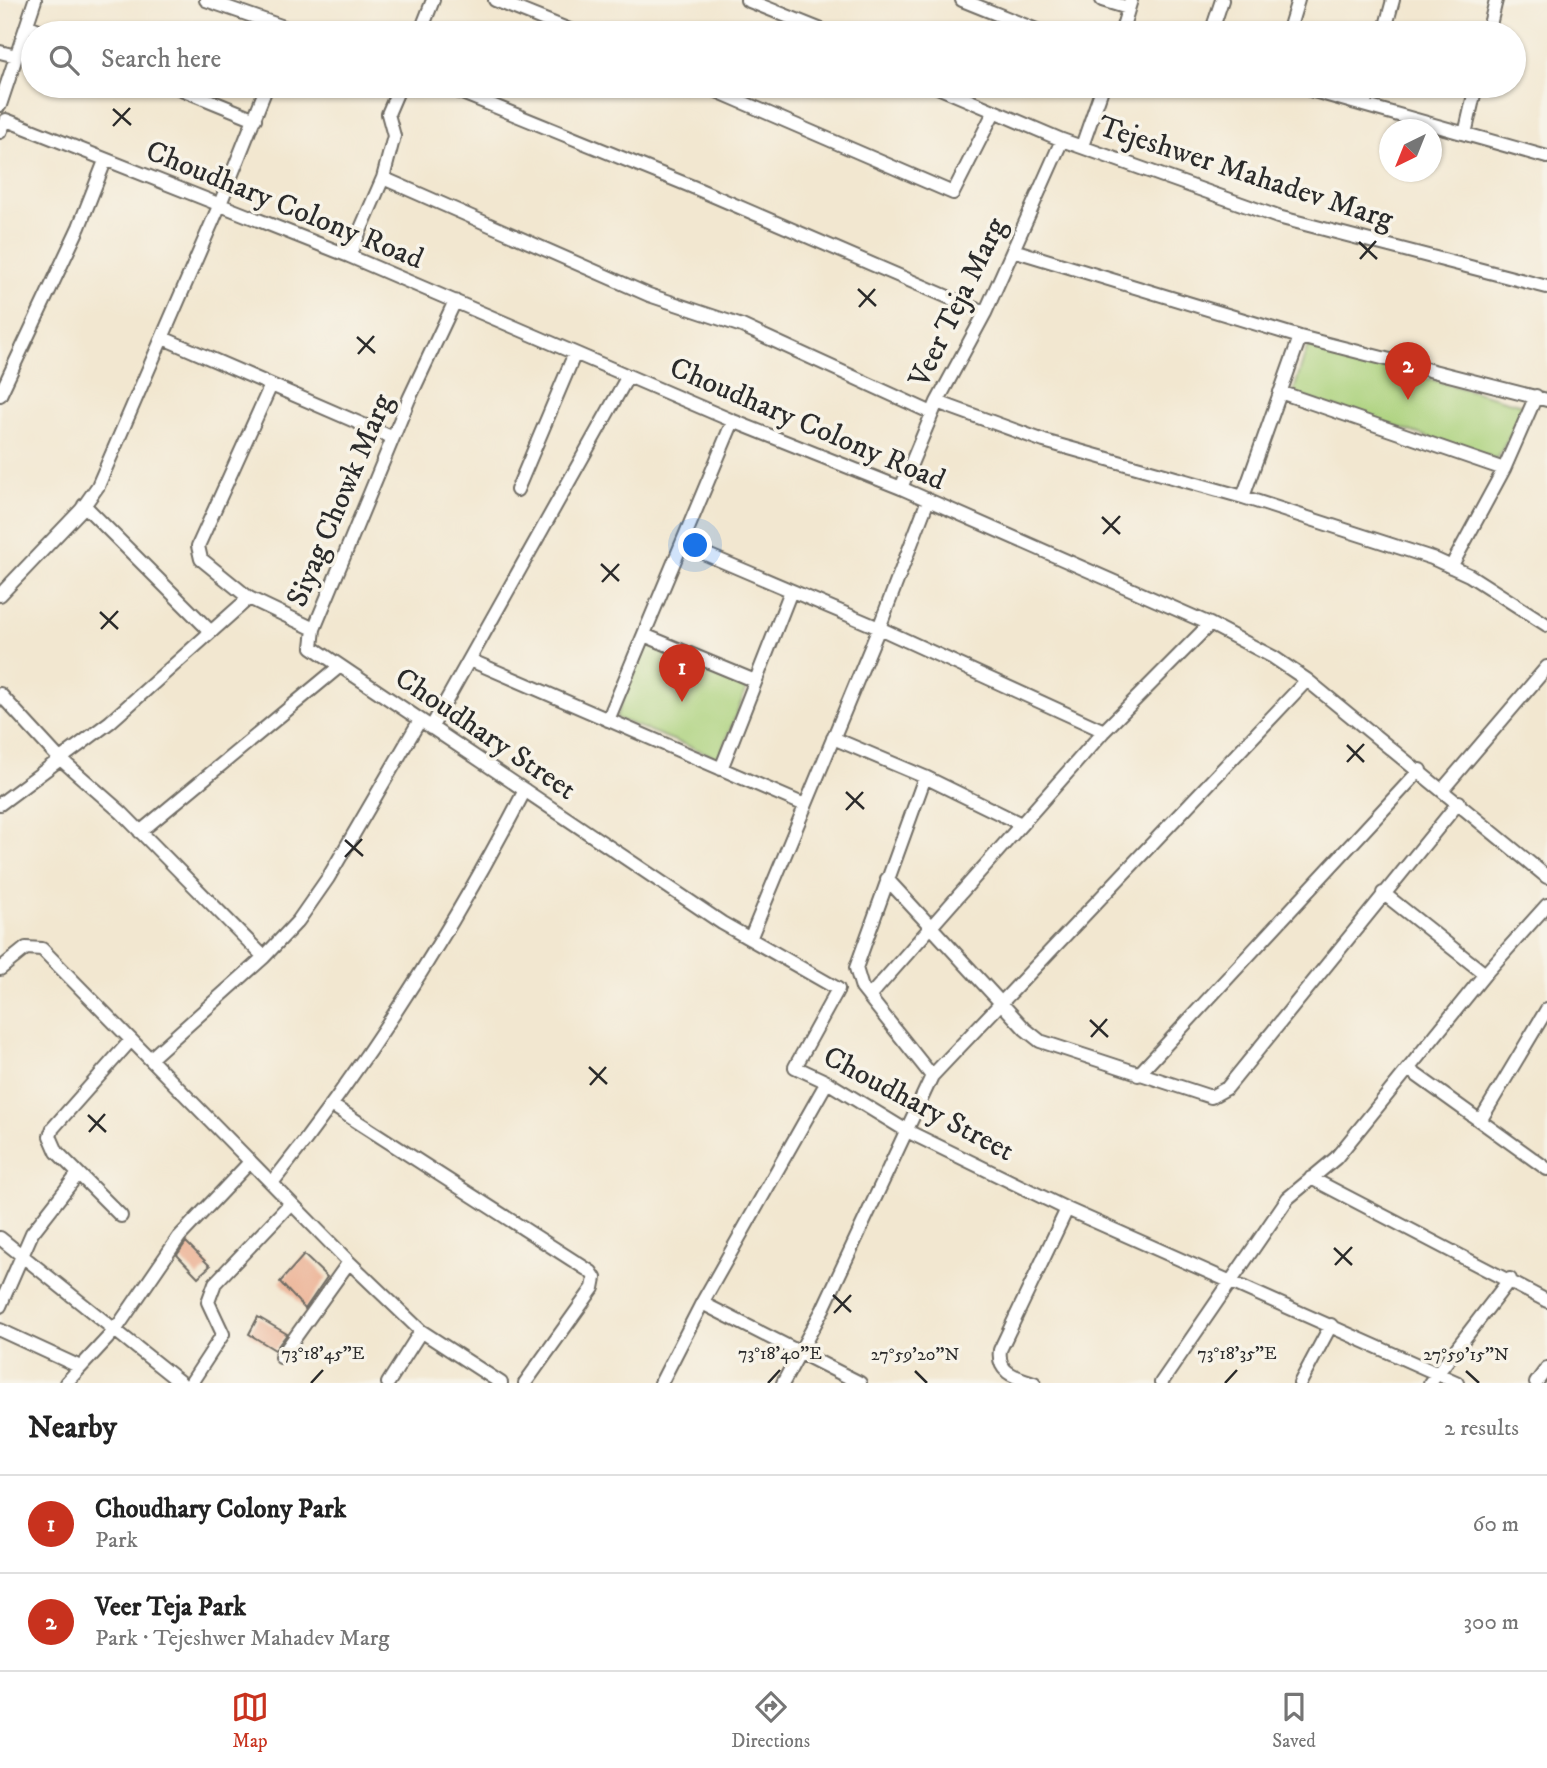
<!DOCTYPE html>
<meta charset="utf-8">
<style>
:root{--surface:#fff;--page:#f2f2f2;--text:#222;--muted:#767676;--line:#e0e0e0;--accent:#c8321e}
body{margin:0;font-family:"IM FELL DW Pica",serif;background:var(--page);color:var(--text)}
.compass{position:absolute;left:1379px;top:119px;width:63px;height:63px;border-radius:50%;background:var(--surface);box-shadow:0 2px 5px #0004;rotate:223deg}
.you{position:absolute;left:696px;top:546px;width:24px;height:24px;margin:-18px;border:5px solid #fff;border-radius:50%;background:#1a73e8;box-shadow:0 0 0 10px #1a73e833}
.badge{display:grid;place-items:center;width:46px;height:46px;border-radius:50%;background:var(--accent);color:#fff;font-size:23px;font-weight:700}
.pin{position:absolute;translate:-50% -58px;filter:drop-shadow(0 2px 4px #0008)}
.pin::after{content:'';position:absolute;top:37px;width:24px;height:21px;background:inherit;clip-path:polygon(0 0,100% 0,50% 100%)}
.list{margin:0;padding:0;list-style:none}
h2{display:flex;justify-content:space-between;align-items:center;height:91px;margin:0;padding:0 28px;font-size:30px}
h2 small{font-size:23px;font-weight:400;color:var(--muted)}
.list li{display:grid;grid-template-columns:46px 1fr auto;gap:21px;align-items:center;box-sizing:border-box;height:98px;padding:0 28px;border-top:2px solid var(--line)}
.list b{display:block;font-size:26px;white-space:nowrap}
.list p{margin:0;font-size:23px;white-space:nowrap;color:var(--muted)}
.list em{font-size:23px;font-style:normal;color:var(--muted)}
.icon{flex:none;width:38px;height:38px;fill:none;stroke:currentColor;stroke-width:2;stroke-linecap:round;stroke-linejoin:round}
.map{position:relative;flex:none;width:1547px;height:1383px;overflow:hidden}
.search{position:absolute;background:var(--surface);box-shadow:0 2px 5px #0004;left:21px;right:21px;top:21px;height:77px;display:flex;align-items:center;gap:18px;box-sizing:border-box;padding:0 24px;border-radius:38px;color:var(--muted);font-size:26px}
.sheet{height:287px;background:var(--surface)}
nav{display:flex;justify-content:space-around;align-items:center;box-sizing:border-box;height:98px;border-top:2px solid var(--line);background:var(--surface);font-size:19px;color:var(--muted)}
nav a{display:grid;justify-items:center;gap:4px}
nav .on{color:var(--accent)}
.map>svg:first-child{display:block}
.green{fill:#acd27d;stroke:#6c7e54;stroke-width:2}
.building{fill:#ecb295}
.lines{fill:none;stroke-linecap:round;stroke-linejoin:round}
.minor-casing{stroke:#716d65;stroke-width:16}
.minor{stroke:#fff;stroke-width:12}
.ticks{fill:none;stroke:#2b2b2b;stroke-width:2.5}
.labels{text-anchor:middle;stroke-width:7;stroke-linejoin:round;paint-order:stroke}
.street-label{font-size:30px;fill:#2b2b2b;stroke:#f7f3e8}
.ticks-label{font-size:18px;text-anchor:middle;fill:#2b2b2b;stroke:#f7f3e8;stroke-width:7;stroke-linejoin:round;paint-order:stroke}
</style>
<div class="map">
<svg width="1547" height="1383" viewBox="0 0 1547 1383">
<rect width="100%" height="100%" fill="#f7f3e8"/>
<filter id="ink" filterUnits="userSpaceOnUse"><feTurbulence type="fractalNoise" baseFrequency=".0143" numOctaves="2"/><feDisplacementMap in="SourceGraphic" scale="14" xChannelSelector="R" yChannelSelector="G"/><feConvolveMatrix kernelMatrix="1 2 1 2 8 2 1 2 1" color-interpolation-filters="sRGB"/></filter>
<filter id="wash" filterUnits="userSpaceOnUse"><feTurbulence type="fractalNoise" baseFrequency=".00686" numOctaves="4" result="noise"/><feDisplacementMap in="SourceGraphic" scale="28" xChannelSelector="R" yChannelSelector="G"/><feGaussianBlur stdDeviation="1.57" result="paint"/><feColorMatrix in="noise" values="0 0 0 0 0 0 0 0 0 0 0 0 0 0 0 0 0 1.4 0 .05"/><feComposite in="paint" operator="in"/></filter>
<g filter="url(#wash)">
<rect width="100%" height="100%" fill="#f2e7d0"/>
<path class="green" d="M1308 345 1526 406 1497 459 1293 394Z
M646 641 747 687 719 758 616 718Z"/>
<g id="blocks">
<path class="building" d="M186 1242 210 1266 198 1277 177 1255Z
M304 1255 327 1277 305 1309 280 1282Z
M258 1317 287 1334 275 1350 249 1334Z"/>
</g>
</g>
<g filter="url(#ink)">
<use href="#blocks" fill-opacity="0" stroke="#716d65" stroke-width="2"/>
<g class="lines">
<defs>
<path id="minor" d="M206 0 301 33
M495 0 577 33
M747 0 829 33
M962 0 1044 33
M1102 0 1128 8
M27 25 46 33
M420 33 433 0
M1121 33 1131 0
M1211 33 1222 0
M1288 33 1298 0
M1384 33 1393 0
M1488 33 1496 0
M0 52 16 56
M174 86 255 119
M445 86 693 187 985 313
M705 86 953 193 994 112
M935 86 1062 140 1278 217 1547 287
M1296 86 1547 157
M0 105 35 0
M1364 105 1370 86
M0 132 6 120 19 125 349 256 733 421 901 488 1210 624 1273 657 1307 680 1547 877
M1465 134 1476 86
M1082 146 1103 86
M383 178 649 295 742 326 932 413
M1013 250 1300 337 1547 400
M349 256 383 178 394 136 388 114 400 86
M163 338 389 436
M1280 392 1504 469
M0 395 79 227 105 161
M937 402 1044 441 1243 497 1432 558 1469 575 1547 625
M901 488 937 402 985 313 1062 140
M517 490 575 353
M1243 497 1300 337
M84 505 211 632
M682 544 879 628 1104 731
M1451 567 1504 469 1536 396
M0 595 81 510 98 486 220 204 267 86
M249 598 201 559 198 546 271 385
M314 629 312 647 722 923 838 989 795 1067 827 1082 907 1131 1067 1209 1458 1383
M644 635 755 681
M470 660 805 805
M0 694 56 755 122 813 264 957
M608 720 733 421
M431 728 628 376
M833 738 925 777 1021 824
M721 769 791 591
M925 777 856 968 862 988 932 1076
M1443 789 1547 667
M0 804 110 722 249 598 314 629 409 399 455 301
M140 832 340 666
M887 879 1025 1029 1040 1041 1211 1097 1227 1088 1459 802
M1383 893 1485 974
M750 939 879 628 928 500
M0 969 26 948 42 949 349 1262 421 1331 501 1383
M869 997 1104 731 1210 624
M150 1059 264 957 298 921 328 878 420 720
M1408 1069 1547 1169
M1138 1075 1420 770
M333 1106 591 1272 595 1278 593 1288 525 1383
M1480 1121 1547 1009
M1311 1178 1547 1301
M272 1183C369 1061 453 929 525 790
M121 1216 57 1152 50 1136 53 1128 131 1040
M0 1238 181 1383
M702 1303 860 1383
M0 1306 32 1233 78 1174
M0 1330 78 1366
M281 1357 349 1262
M66 1383 116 1329 179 1237 250 1162
M191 1383 223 1334 208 1302 215 1283 291 1203
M388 1383 421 1331
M661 1383 702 1303 827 1082
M783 1383 823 1309 932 1076 1307 680
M1034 1383C1015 1377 997 1373 1000 1350L1067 1209
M1161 1383 1288 1198 1336 1158 1485 974 1547 905
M1300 1383 1331 1325
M1430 1383 1510 1279
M1536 1383 1547 1368"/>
</defs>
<use href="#minor" class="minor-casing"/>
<use href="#minor" class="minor"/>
</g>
</g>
<path class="ticks" d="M113 109 131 125M113 126 130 108M1359 242 1377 259M1360 259 1376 241M858 289 876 306M859 307 875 289M357 337 375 353M358 354 374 336M1102 517 1120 534M1103 534 1120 516M601 564 619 581M602 582 619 564M100 612 118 629M101 629 118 611M1347 745 1364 762M1347 762 1364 744M846 792 864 809M846 810 863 792M345 840 363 856M345 857 362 839M1090 1020 1108 1037M1091 1037 1107 1019M589 1067 607 1084M590 1085 606 1067M88 1115 106 1132M89 1132 105 1114M1334 1248 1352 1265M1335 1265 1352 1247M833 1295 851 1312M834 1313 851 1295M915 1371 927 1383M1466 1371 1479 1383M311 1383 323 1370M768 1383 780 1370M1225 1383 1237 1370"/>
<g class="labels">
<g class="street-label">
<text transform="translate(1246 172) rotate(18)" y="10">Tejeshwer Mahadev Marg</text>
<text transform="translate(285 204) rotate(22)" y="10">Choudhary Colony Road</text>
<text transform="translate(957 302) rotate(-64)" y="10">Veer Teja Marg</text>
<text transform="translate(808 423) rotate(23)" y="10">Choudhary Colony Road</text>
<text transform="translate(339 500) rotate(-67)" y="10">Siyag Chowk Marg</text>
<text transform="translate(486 733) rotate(34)" y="10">Choudhary Street</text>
<text transform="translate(919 1103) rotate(28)" y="10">Choudhary Street</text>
</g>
</g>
<g class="ticks-label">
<text x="323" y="1359">73°18'45"E</text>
<text x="780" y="1359">73°18'40"E</text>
<text x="1237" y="1359">73°18'35"E</text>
<text x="915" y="1360">27°59'20"N</text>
<text x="1466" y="1360">27°59'15"N</text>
</g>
</svg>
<svg class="compass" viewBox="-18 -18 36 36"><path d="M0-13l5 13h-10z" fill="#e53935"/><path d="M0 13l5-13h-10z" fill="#767676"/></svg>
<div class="you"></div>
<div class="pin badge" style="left:682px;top:702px">1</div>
<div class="pin badge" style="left:1408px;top:400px">2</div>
<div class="search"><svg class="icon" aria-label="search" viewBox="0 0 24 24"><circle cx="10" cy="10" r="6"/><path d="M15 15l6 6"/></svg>Search here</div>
</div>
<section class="sheet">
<h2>Nearby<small>2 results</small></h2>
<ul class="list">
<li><span class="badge">1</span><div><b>Choudhary Colony Park</b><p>Park</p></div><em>60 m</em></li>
<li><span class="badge">2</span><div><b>Veer Teja Park</b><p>Park · Tejeshwer Mahadev Marg</p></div><em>300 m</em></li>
</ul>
</section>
<nav>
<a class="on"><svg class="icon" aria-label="map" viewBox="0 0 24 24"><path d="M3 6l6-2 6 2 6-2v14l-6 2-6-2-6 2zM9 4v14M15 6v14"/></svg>Map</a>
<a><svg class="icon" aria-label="directions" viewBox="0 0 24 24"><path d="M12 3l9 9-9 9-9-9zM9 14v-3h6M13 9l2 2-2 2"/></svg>Directions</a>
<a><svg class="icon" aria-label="saved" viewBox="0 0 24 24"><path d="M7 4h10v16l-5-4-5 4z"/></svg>Saved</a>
</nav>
